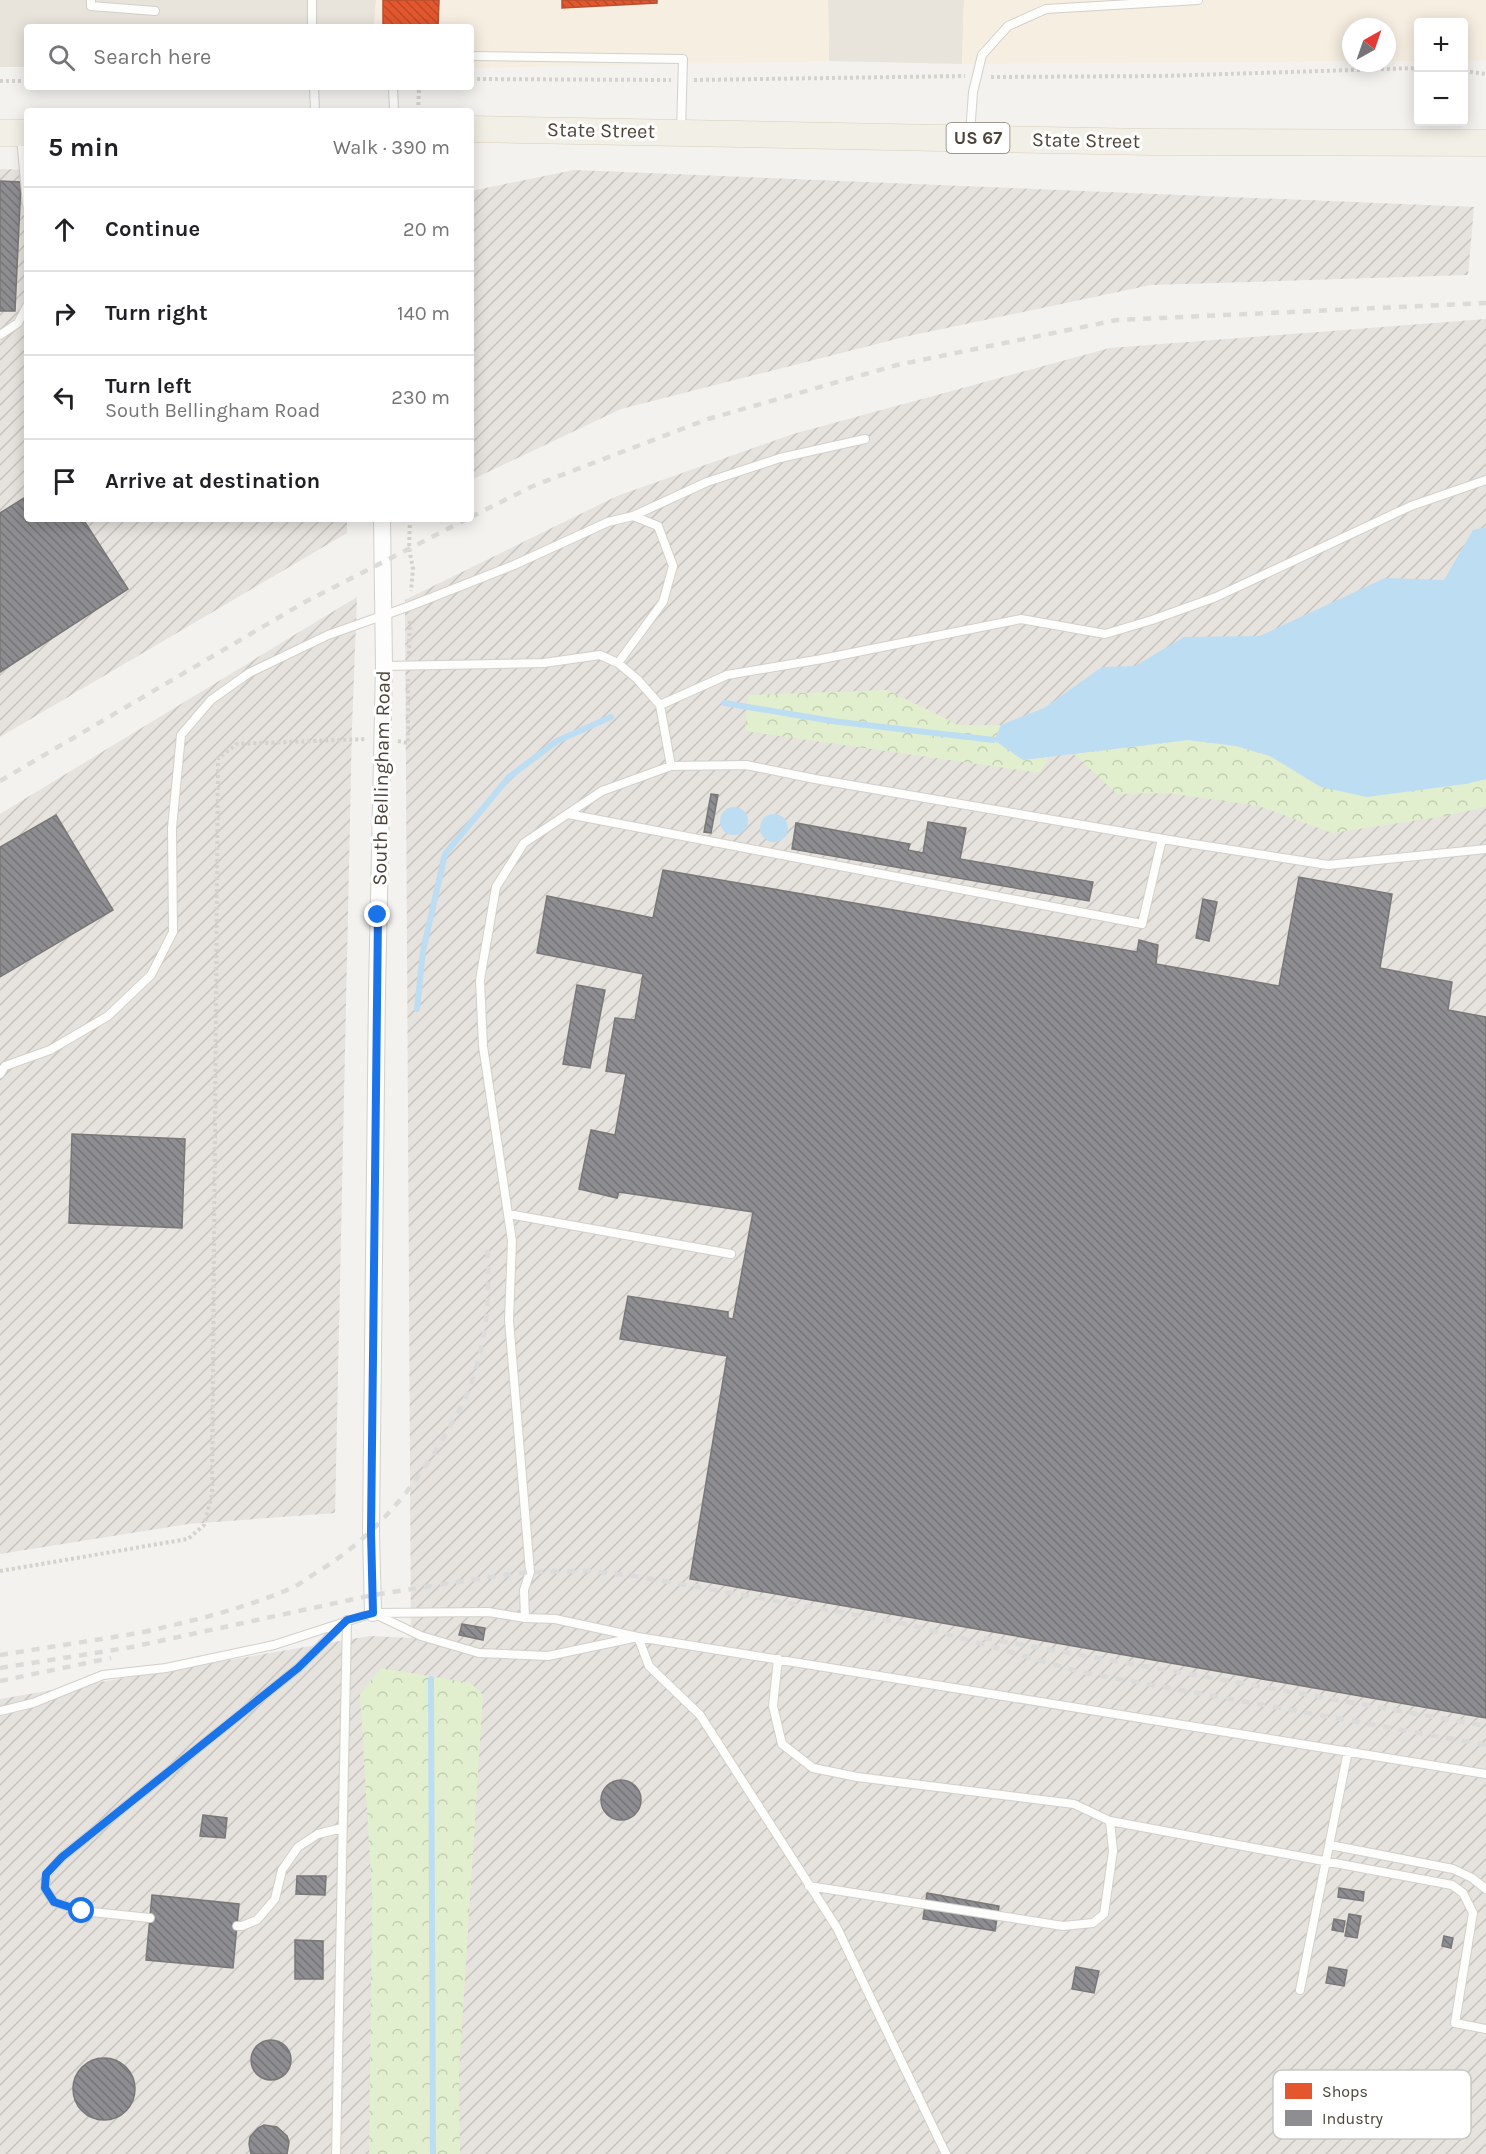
<!DOCTYPE html>
<meta charset="utf-8">
<style>
:root{--surface:#fff;--page:#f2f2f2;--text:#202124;--muted:#757577;--line:#e0e0e0}
body{margin:0;font-family:Karla,sans-serif;background:var(--page);color:var(--text)}
.controls{position:absolute;right:18px;top:18px;display:grid;overflow:hidden;border-radius:6px;box-shadow:0 3px 15px #0003}
.controls button{width:54px;height:54px;display:grid;place-items:center;padding:0;border:0;border-bottom:2px solid var(--line);background:var(--surface);color:var(--text);font:30px sans-serif}
.compass{position:absolute;left:1342px;top:18px;width:54px;height:54px;border-radius:50%;background:var(--surface);box-shadow:0 3px 15px #0003;rotate:40deg}
.stop{position:absolute;width:18px;height:18px;margin:-14px;border:4px solid #1a73e8;border-radius:50%;background:#fff}
.stop.end{background:#1a73e8;border-color:#fff;box-shadow:0 2px 6px #0008}
.list{margin:0;padding:0;list-style:none}
h2{display:flex;justify-content:space-between;align-items:center;height:78px;margin:0;padding:0 24px;font-size:26px}
h2 small{font-size:20px;font-weight:400;color:var(--muted)}
.list li{display:grid;grid-template-columns:39px 1fr auto;gap:18px;align-items:center;box-sizing:border-box;height:84px;padding:0 24px;border-top:2px solid var(--line)}
.list b{display:block;font-size:22px;white-space:nowrap}
.list p{margin:0;font-size:20px;white-space:nowrap;color:var(--muted)}
.list em{font-size:20px;font-style:normal;color:var(--muted)}
.icon{flex:none;width:33px;height:33px;fill:none;stroke:currentColor;stroke-width:2;stroke-linecap:round;stroke-linejoin:round}
.map{position:relative;flex:none;width:1486px;height:2154px;overflow:hidden}
.search{position:absolute;background:var(--surface);box-shadow:0 3px 15px #0003;left:24px;top:24px;width:450px;height:66px;display:flex;align-items:center;gap:15px;box-sizing:border-box;padding:0 21px;border-radius:6px;color:var(--muted);font-size:22px}
.panel{position:absolute;background:var(--surface);box-shadow:0 3px 15px #0003;left:24px;top:108px;width:450px;height:414px;border-radius:6px}
.map>svg:first-child{display:block}
.residential{fill:#e8e4db}
.commercial{fill:#f6eee1}
.industrial{fill:url(#industrial-furrows)}
.forest{fill:url(#forest-crowns)}
.water{fill:#bdddf3}
.shops{fill:url(#shops-back-hatch);stroke:#b65131;stroke-width:1.5}
.industry{fill:url(#industry-back-hatch);stroke:#7a7777;stroke-width:1.5}
.lines{fill:none;stroke-linecap:round;stroke-linejoin:round}
.stream{stroke:#bdddf3;stroke-width:6}
.service-casing{stroke:#d2d0cb;stroke-width:10}
.minor-casing{stroke:#d2d0cb;stroke-width:18}
.primary-casing{stroke:#d7cfbb;stroke-width:27}
.path{stroke:#d4d2cc;stroke-width:4;stroke-dasharray:3 3;stroke-linecap:butt}
.service{stroke:#fdfdfc;stroke-width:8}
.minor{stroke:#fdfdfc;stroke-width:16}
.primary{stroke:#f2efe6;stroke-width:26}
.rail{stroke:#dbdbda;stroke-width:4.5;stroke-dasharray:8 8;stroke-linecap:butt}
.route{stroke:#1a73e8;stroke-width:8}
.labels{text-anchor:middle;stroke-width:6;stroke-linejoin:round;paint-order:stroke}
.shield{fill:#fff;stroke:#827c74;stroke-width:1.5}
.shield-label{font-size:18px;font-weight:bold;fill:#4c4438}
.street-label{font-size:20px;fill:#4c4438;stroke:#fff}
.key{fill:#fff;stroke:#c9c7c3;stroke-width:1.5}
.key-label{font-size:16px;fill:#4c4438}
</style>
<div class="map">
<svg width="1486" height="2154" viewBox="0 0 1486 2154">
<defs>
<pattern id="industrial-furrows" width="10" height="10" patternUnits="userSpaceOnUse" patternTransform="scale(1.5)"><rect width="10" height="10" fill="#e6e2de"/><path d="M-1 1l2-2M0 10L10 0M9 11l2-2" fill="none" stroke="#c7c3bf"/></pattern>
<pattern id="forest-crowns" width="20" height="18" patternUnits="userSpaceOnUse" patternTransform="scale(1.5)"><rect width="20" height="18" fill="#e1efce"/><path d="M2 6a3 3 0 1 1 6 0M12 15a3 3 0 1 1 6 0" fill="none" stroke="#c3ceb2"/></pattern>
<pattern id="shops-back-hatch" width="6" height="6" patternUnits="userSpaceOnUse" patternTransform="scale(1.5)"><rect width="6" height="6" fill="#e4572e"/><path d="M-1 5l2 2M0 0l6 6M5-1l2 2" fill="none" stroke="#bb4a28"/></pattern>
<pattern id="industry-back-hatch" width="6" height="6" patternUnits="userSpaceOnUse" patternTransform="scale(1.5)"><rect width="6" height="6" fill="#8d8d92"/><path d="M-1 5l2 2M0 0l6 6M5-1l2 2" fill="none" stroke="#757578"/></pattern>
</defs>
<rect width="100%" height="100%" fill="#f4f2ee"/>
<path class="residential" d="M0 0H376L374 27H27V67H0Z
M828 0H964L962 64 829 61Z"/>
<path class="commercial" d="M376 0H828L829 61 471 68V27H374Z
M964 0H1486V60L1464 61V22H1418V61H1387V27H1351V61L962 64Z"/>
<path class="industrial" d="M0 169 27 170V519H347V533L0 737Z
M574 170 1474 207 1468 275 1151 285 904 337 621 409 471 480V191Z
M1486 319V2154H0V1699L370 1636 411 1638 405 600 617 496 793 434 1110 348Z
M357 597 352 726 335 1513 188 1524 0 1554V814Z"/>
<path class="forest" d="M887 690 959 725H1001L995 740 1023 760 1048 757 1041 773 745 731 748 695Z
M1188 740 1236 746 1270 756 1321 787 1465 784 1486 779V807L1446 816 1332 833 1259 806 1167 793 1117 794 1074 754Z
M381 1668 471 1683 483 1695 459 2072 460 2154H369L372 1894 360 1694Z"/>
<path class="water" d="M1486 527V779L1465 784 1367 797 1321 787 1270 756 1236 746 1188 740 1023 760 994 740 1001 725 1044 708 1102 667 1135 666 1184 637 1260 636 1385 578 1444 580 1473 530Z
M720 821a14 14 0 1 1 28 0a14 14 0 1 1-28 0Z
M760 828a14 14 0 1 1 28 0a14 14 0 1 1-28 0Z"/>
<path class="shops" d="M383 0H439L438 27H383Z
M562 0H657V3L562 8Z"/>
<path class="industry" d="M0 181 21 182 15 311H0Z
M27 496V519H83L128 589 0 672V513Z
M711 794 718 795 711 833 704 832Z
M56 815 113 910 0 977V847Z
M928 822 966 828 960 859 1093 882 1089 901 792 849 796 823 910 844 908 850 923 853Z
M663 870 1137 952 1139 940 1158 945 1156 964 1279 986 1299 877 1392 894 1380 968 1452 982 1448 1010 1486 1017V1718L690 1579 727 1356 620 1339 628 1296 728 1312V1318L733 1319 753 1212 619 1192 617 1198 579 1189 591 1130 615 1135 626 1074 606 1071 615 1018 635 1020 643 974 537 953 547 896 653 918Z
M1203 899 1217 902 1209 941 1196 938Z
M577 985 605 990 590 1068 563 1064Z
M72 1134 185 1139 182 1228 69 1223Z
M462 1624 485 1628 483 1640 459 1635Z
M601 1800a20 20 0 1 1 40 0a20 20 0 1 1-40 0Z
M203 1815 227 1818 225 1838 200 1836Z
M297 1876H326L325 1895 296 1894Z
M1339 1888 1364 1892 1363 1901 1338 1897Z
M927 1893 999 1906 995 1931 923 1919Z
M152 1895 239 1904 233 1968 146 1960Z
M1349 1914 1361 1916 1357 1938 1345 1936Z
M1334 1919 1345 1921 1343 1932 1332 1930Z
M1444 1936 1453 1938 1451 1948 1442 1946Z
M295 1940 323 1941V1979H295Z
M1076 1967 1099 1971 1094 1993 1072 1989Z
M1329 1967 1347 1970 1344 1986 1326 1983Z
M251 2060a20 20 0 1 1 40 0a20 20 0 1 1-40 0Z
M73 2089a31 31 0 1 1 62 0a31 31 0 1 1-62 0Z
M264 2125 277 2127 287 2136 289 2142 287 2154H251L249 2144 250 2137 258 2128Z"/>
<g class="lines">
<path class="stream" d="M724 703 832 721 994 740
M417 1009 423 951 445 854 509 777 557 741 611 717
M431 1679 433 2154"/>
<defs>
<path id="service" d="M91 0V6L155 11
M312 0V27
M471 56 683 59 681 132
M314 87 315 111
M393 87 394 111
M970 134 973 92 982 55 1008 26 1046 9 1198 0
M21 137 27 205
M0 335 18 323 27 306
M618 663 663 602 673 566 658 526 633 516
M384 666 544 663 600 655 618 663 637 679 660 705 671 766
M660 705 727 675 822 659 1021 619 1105 634 1152 620 1216 597 1411 506 1486 480
M568 814 1142 924 1162 839
M0 1074 5 1066 50 1050 108 1016 151 975 173 932 172 828 181 735 211 700 249 673 328 635 410 606 514 565 608 522 633 516 707 482 780 458 865 439
M508 1214 731 1254
M375 1614 421 1636 479 1653 548 1656 638 1637 649 1666 700 1715 837 1928 946 2154
M525 1618 524 1590 530 1572 509 1320 512 1241 483 1046 480 980 496 887 524 843 602 791 671 766 746 765 815 779 1187 843 1328 865 1486 849
M778 1659 773 1706 782 1744 813 1768 857 1777 1074 1804 1110 1821 1113 1851 1104 1914 1093 1923 1063 1926 809 1886
M0 1711 33 1703 103 1675 166 1668 274 1645 373 1613 488 1612 525 1618 555 1619 638 1637 1486 1774
M1110 1821 1452 1885 1463 1893 1473 1913 1455 2023 1486 2029
M1330 1845 1453 1869 1472 1878 1486 1889
M150 1918 82 1911 54 1902 45 1888 47 1874 62 1857 298 1668 344 1622
M237 1926H242L257 1920 275 1899 282 1870 298 1847 318 1834 342 1828
M1300 1990 1348 1751
M336 2154 347 1620"/>
<path id="minor" d="M373 1613 371 1532 377 990 384 666 382 519"/>
<path id="primary" d="M471 129 1150 142 1486 143
M0 133H27"/>
</defs>
<use href="#service" class="service-casing"/>
<use href="#minor" class="minor-casing"/>
<use href="#primary" class="primary-casing"/>
<path class="path" d="M1464 71 1486 74
M991 77 1161 76 1418 68
M471 79 671 80
M694 80 965 76
M0 81H27
M418 111 419 87
M410 519 409 548 413 569 411 591
M409 654 410 619
M398 741 408 743V679
M0 1571 188 1539 204 1525 212 1495 218 758 237 744 367 739"/>
<use href="#service" class="service"/>
<use href="#minor" class="minor"/>
<use href="#primary" class="primary"/>
<path class="rail" d="M471 517 533 486 708 419 897 365 1117 320 1486 303
M0 781 305 602 467 519
M143 1632C192 1621 242 1609 287 1590 296 1587 303 1581 311 1576 367 1543 409 1496 442 1440 454 1420 467 1398 474 1375 488 1330 490 1291 487 1245
M984 1638 1486 1726
M0 1655 151 1631
M0 1668 132 1647 373 1595 503 1575 530 1572 591 1571 634 1576 902 1623 961 1638 1080 1672 1486 1745
M0 1681 111 1658"/>
</g>
<g class="lines">
<path class="route" d="M82 1911 54 1902 45 1888 46 1874 62 1857 298 1668 347 1620 373 1613 371 1532 378 915"/>
</g>
<g class="labels">
<rect class="shield" x="946.5" y="123" width="63" height="30" rx="4.5"/>
<g class="shield-label">
<text x="978" y="144">US 67</text>
</g>
<g class="street-label">
<text transform="translate(601 130) rotate(1)" y="7">State Street</text>
<text transform="translate(1086 140) rotate(1)" y="7">State Street</text>
<text transform="translate(381 778) rotate(-89)" y="7">South Bellingham Road</text>
</g>
</g>
<rect x="1273" y="2070" width="198" height="69" rx="9" class="key"/>
<rect x="1285" y="2083" width="27" height="16" fill="#e4572e"/>
<rect x="1285" y="2110" width="27" height="16" fill="#8d8d92"/>
<g class="key-label">
<text x="1322" y="2097">Shops</text>
<text x="1322" y="2124">Industry</text>
</g>
</svg>
<div class="controls">
<button>+</button>
<button>−</button>
</div>
<svg class="compass" viewBox="-18 -18 36 36"><path d="M0-13l5 13h-10z" fill="#e53935"/><path d="M0 13l5-13h-10z" fill="#757577"/></svg>
<div class="stop" style="left:82px;top:1911px"></div>
<div class="stop end" style="left:378px;top:915px"></div>
<div class="search"><svg class="icon" aria-label="search" viewBox="0 0 24 24"><circle cx="10" cy="10" r="6"/><path d="M15 15l6 6"/></svg>Search here</div>
<section class="panel">
<h2>5 min<small>Walk · 390 m</small></h2>
<ul class="list">
<li><svg class="icon" aria-label="ahead" viewBox="0 0 24 24"><path d="M12 20V5M6 11l6-6 6 6"/></svg><div><b>Continue</b></div><em>20 m</em></li>
<li><svg class="icon" aria-label="right" viewBox="0 0 24 24"><path d="M7 20v-9h11M14 6l5 5-5 5"/></svg><div><b>Turn right</b></div><em>140 m</em></li>
<li><svg class="icon" aria-label="left" viewBox="0 0 24 24"><path d="M17 20v-9H6M10 6l-5 5 5 5"/></svg><div><b>Turn left</b><p>South Bellingham Road</p></div><em>230 m</em></li>
<li><svg class="icon" aria-label="arrive" viewBox="0 0 24 24"><path d="M6 21V4h12l-3 4 3 4H6"/></svg><div><b>Arrive at destination</b></div></li>
</ul>
</section>
</div>
